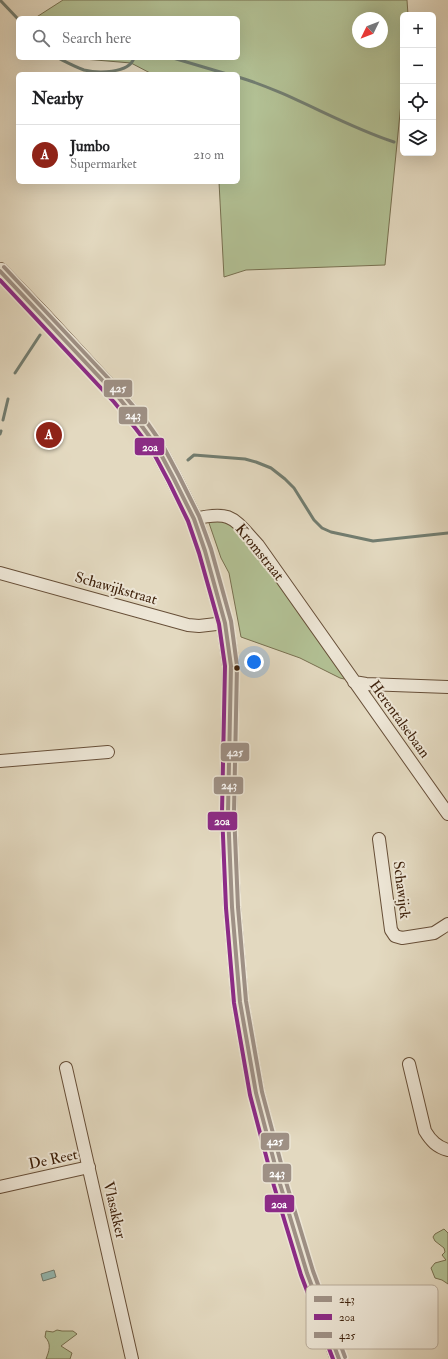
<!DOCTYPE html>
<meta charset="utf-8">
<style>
:root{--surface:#fff;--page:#f2f2f2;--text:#202124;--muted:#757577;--line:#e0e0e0;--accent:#8f2418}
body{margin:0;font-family:"IM FELL Double Pica",serif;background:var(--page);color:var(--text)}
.controls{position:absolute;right:12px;top:12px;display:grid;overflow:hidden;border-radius:6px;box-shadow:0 4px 16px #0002}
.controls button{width:36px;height:36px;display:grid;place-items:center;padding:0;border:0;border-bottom:1px solid var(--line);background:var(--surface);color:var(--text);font:20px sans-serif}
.compass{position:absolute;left:352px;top:12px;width:36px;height:36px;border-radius:50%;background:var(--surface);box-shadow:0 4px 16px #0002;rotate:227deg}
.you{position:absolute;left:254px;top:662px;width:14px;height:14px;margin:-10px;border:3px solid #fff;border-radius:50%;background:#1a73e8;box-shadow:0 0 0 6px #1a73e833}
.badge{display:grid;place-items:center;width:26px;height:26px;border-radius:50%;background:var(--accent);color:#fff;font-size:13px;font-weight:700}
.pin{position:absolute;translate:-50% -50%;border:2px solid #fff;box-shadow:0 1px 4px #0006}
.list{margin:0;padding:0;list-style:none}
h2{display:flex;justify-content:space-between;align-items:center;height:52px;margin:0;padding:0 16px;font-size:17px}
h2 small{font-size:13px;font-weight:400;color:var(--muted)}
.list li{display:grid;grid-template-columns:26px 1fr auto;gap:12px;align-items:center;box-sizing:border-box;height:60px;padding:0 16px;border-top:1px solid var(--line)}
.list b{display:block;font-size:15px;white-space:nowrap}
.list p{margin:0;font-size:13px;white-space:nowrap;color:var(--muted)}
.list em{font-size:13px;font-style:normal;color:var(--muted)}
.icon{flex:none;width:22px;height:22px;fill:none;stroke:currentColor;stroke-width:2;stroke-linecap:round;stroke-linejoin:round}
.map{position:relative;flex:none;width:448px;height:1359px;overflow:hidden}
.search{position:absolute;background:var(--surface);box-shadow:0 4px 16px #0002;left:16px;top:16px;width:224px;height:44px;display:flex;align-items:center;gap:10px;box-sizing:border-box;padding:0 14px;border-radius:6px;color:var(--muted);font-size:15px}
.panel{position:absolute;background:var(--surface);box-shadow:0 4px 16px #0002;left:16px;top:72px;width:224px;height:112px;border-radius:6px}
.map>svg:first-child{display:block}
.green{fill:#b2c094;stroke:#787050;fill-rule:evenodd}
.water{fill:#95bab3;stroke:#727d70}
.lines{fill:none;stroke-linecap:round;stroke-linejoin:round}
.stream{stroke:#727d70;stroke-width:3}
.street-casing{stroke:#674f38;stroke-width:14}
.secondary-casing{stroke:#3e210b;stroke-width:18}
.street{stroke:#ede6d6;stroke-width:12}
.secondary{stroke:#ede6d6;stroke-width:17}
.bus-1-casing{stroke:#ede6d6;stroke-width:7}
.bus-2-casing{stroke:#ede6d6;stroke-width:7}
.bus-3-casing{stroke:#ede6d6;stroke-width:7}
.bus-1{stroke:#9e9085;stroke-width:4}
.bus-2{stroke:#8c2b87;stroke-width:4}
.bus-3{stroke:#9e9085;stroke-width:4}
.bus-dot{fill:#3e210b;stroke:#ede6d6;stroke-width:1.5}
.labels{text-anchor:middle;stroke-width:4;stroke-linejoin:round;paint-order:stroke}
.street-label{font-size:15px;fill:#3e210b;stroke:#ede6d6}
.key{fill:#ede6d6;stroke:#b8ab99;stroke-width:1}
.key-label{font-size:11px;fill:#3e210b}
.line-badge{stroke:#ede6d6;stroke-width:1.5}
.badge-label{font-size:11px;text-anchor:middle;font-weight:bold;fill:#fff}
</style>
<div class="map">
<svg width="448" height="1359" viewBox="0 0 448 1359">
<rect width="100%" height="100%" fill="#e3d9c0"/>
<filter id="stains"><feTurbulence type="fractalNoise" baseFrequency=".005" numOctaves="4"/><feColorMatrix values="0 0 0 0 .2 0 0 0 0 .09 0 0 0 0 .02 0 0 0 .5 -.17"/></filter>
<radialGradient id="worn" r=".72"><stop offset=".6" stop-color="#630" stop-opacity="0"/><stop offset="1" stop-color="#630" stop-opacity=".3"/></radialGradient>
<path class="green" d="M63 0H407L408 15H403V83L385 265 246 270 224 277 219 182H238V74H152L131 63 72 58H238V18H35ZM358 18H382V42H358Z
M211 521H220L232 525 256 551 346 678 344 679 340 678 300 658 241 637 229 573 221 558 209 523Z
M444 1229 448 1233V1284L442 1280 435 1278 431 1268 435 1263 446 1260 442 1255 445 1252 444 1248 435 1241 433 1237 435 1234Z
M57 1330 62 1331H73L77 1334 61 1346 72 1353 70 1359H46C49 1351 52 1344 45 1337L46 1331 53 1332Z"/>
<path class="water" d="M54 1270 56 1277 43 1281 41 1274Z"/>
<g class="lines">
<path class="stream" d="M0 0 18 19
M58 58C66 62 75 67 84 70 97 73 129 74 134 58
M173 58 227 74
M238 77C292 93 341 125 394 142
M15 373 40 335
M3 420 8 399
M0 434 1 431
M188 460 194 455 245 459 256 462 271 468 285 479 294 488 314 520 322 528 331 532 373 541 448 533"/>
<defs>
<path id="street" d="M194 519C232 510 233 518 258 545L448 814
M0 573 188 625 199 626 225 623
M354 682 366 684 448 687
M0 761 108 752
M379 839 391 930 395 936 402 938 434 933 448 924
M409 1064 425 1131C431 1141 437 1147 448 1150
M66 1068 132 1359
M0 1187 89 1167"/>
<path id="secondary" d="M0 271 45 318 119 398 141 425 157 447 174 479 194 519 205 551 225 623 231 666 228 812 232 907 240 1002 256 1093 280 1184 307 1273 339 1359"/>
</defs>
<use href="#street" class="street-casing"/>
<use href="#secondary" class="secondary-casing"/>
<use href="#street" class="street"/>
<use href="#secondary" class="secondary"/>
<defs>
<path id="bus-1" d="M0 271 119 398 141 425 157 447 174 479 194 519 205 551 225 623 231 666 228 812 232 907 240 1002 256 1093 280 1184 307 1273 339 1359"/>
<path id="bus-2" d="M0 280 114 402 136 429 152 450 169 482 188 521 199 553 219 624 225 666 222 812 226 908 234 1003 250 1095 274 1186 301 1275 333 1359"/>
<path id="bus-3" d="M4 267 123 394 146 421 162 444 179 476 199 516 211 549 231 621 237 666 234 812 238 907 246 1001 262 1092 286 1182 313 1271 345 1357"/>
</defs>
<use href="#bus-1" class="bus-1-casing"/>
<use href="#bus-2" class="bus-2-casing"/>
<use href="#bus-3" class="bus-3-casing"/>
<use href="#bus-1" class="bus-1"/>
<use href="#bus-2" class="bus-2"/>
<use href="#bus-3" class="bus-3"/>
</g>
<circle class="bus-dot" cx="237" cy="668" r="3.5"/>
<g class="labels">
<g class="street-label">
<text transform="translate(260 552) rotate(51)" y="5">Kromstraat</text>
<text transform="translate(116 588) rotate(16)" y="5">Schawijkstraat</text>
<text transform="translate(400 719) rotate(54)" y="5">Herentalsebaan</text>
<text transform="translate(402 890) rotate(83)" y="5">Schawijck</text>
<text transform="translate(53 1159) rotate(-12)" y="5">De Reet</text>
<text transform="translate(115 1210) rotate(77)" y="5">Vlasakker</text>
</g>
</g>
<rect x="306" y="1285" width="132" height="64" rx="6" class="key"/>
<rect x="314" y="1296" width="18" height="6" fill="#9e9085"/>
<rect x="314" y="1314" width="18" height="6" fill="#8c2b87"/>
<rect x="314" y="1332" width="18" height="6" fill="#9e9085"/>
<g class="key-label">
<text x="339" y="1303">243</text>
<text x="339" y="1321">20a</text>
<text x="339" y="1339">425</text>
</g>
<g class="line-badge">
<rect x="103" y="379" width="30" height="19" rx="4" fill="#9e9085"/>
<rect x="118" y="406" width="30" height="19" rx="4" fill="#9e9085"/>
<rect x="134" y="437" width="31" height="19" rx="4" fill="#8c2b87"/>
<rect x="220" y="742" width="30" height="20" rx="4" fill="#9e9085"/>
<rect x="213" y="776" width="31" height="19" rx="4" fill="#9e9085"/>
<rect x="207" y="811" width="31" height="20" rx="4" fill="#8c2b87"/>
<rect x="260" y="1132" width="30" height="19" rx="4" fill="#9e9085"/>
<rect x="262" y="1163" width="30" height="20" rx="4" fill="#9e9085"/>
<rect x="264" y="1194" width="31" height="19" rx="4" fill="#8c2b87"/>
</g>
<g class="badge-label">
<text x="118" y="392">425</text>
<text x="133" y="419">243</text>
<text x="150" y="451">20a</text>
<text x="235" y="756">425</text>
<text x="229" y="789">243</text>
<text x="222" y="825">20a</text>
<text x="275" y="1145">425</text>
<text x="277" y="1177">243</text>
<text x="279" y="1208">20a</text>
</g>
<rect width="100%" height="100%" filter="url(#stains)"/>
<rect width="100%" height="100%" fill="url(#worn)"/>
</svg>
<div class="controls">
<button>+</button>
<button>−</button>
<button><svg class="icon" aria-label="locate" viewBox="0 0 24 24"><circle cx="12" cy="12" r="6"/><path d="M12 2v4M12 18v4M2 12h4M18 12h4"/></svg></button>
<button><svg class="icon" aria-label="layers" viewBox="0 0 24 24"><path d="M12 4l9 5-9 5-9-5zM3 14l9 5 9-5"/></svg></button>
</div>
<svg class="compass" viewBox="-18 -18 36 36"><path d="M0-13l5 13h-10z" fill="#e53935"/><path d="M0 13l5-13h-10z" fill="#757577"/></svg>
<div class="you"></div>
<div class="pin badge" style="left:49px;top:435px">A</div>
<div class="search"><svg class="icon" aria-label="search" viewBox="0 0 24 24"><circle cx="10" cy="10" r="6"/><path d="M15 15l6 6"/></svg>Search here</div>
<section class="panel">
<h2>Nearby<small></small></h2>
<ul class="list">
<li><span class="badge">A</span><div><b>Jumbo</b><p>Supermarket</p></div><em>210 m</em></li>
</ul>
</section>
</div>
